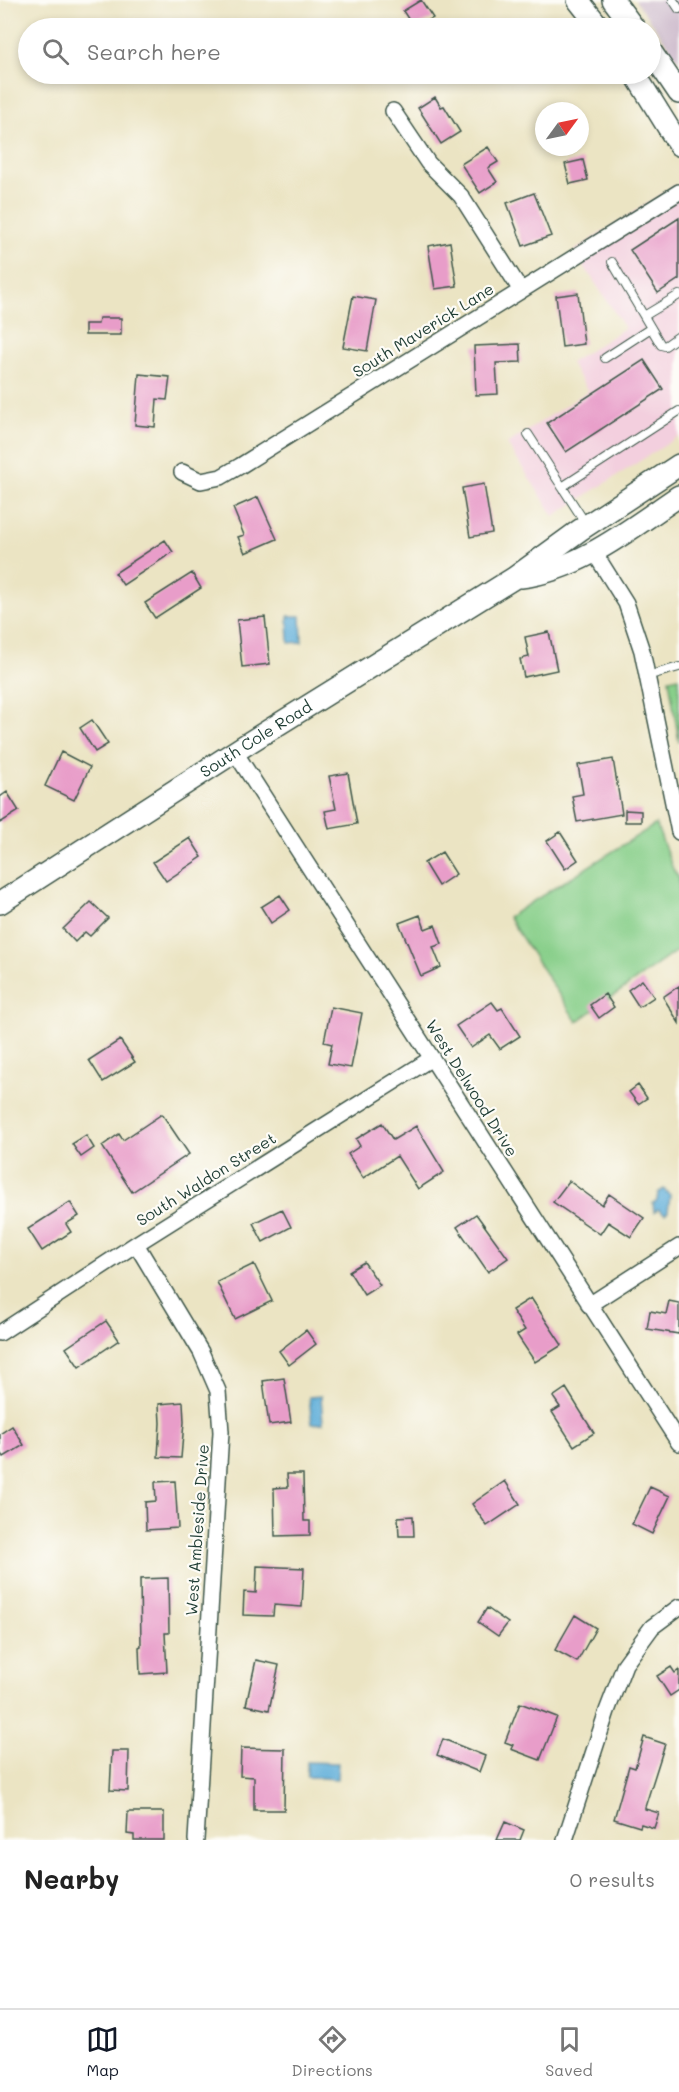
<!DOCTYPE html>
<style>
:root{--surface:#fff;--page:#f2f2f2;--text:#222;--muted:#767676;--line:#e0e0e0;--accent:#111827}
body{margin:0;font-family:Mali,sans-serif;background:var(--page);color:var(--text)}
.compass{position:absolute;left:535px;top:102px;width:54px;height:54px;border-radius:50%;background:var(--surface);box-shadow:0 3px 9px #0003;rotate:57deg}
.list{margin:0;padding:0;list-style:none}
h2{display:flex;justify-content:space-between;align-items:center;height:78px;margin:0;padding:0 24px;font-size:26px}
h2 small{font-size:20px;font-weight:400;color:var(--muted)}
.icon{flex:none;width:33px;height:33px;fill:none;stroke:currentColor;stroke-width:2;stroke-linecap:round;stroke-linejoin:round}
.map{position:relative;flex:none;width:679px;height:1840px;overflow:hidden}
.search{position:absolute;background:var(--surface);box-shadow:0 3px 9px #0003;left:18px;right:18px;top:18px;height:66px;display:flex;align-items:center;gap:15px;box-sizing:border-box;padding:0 21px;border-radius:33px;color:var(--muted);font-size:22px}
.sheet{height:168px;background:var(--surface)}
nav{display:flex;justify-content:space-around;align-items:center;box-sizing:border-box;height:84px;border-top:2px solid var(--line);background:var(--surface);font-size:16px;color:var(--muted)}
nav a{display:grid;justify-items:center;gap:3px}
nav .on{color:var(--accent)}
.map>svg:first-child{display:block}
.built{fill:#f3cfde}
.industrial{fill:#cfbdce}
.green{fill:#88cf8a;stroke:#54865f;stroke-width:1.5}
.water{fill:#5faed9;stroke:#3f7686;stroke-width:1.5}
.building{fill:#e89dc9}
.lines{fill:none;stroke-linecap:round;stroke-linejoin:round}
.lane-casing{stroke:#3e5649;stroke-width:10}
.street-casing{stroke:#3e5649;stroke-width:18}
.secondary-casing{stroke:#3e5649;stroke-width:24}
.lane{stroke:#fff;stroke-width:8}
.street{stroke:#fff;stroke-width:15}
.secondary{stroke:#fff;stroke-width:21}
.labels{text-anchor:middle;stroke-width:4.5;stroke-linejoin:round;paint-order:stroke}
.street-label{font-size:16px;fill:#1f3d34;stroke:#fdfcf7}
</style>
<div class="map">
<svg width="679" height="1840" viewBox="0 0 679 1840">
<rect width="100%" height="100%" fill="#fdfcf7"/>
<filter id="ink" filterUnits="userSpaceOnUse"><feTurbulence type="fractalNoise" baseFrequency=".0167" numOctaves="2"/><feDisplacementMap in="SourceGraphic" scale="12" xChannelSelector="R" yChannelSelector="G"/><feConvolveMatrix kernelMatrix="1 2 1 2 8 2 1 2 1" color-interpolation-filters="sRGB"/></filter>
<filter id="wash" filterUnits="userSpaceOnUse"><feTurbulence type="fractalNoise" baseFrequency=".008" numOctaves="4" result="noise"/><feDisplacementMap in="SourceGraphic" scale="24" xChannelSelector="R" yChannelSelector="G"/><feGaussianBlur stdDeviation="1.35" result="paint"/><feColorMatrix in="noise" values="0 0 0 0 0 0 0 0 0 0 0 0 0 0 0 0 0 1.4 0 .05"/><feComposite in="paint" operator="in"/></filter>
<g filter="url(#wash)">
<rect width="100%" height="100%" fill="#ebe4c3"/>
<path class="built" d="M675 185 679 192V436L554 516 507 444 588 391 570 363 625 328 574 251Z"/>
<path class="industrial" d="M635 0H679V62L668 45Z"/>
<path class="green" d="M679 677V743L669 679Z
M656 824 673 869 679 878V949L577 1022 508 917Z"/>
<path class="water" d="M288 616H301L302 642 289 643Z
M664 1189 670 1195 668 1211 665 1214 658 1209 654 1212 653 1203 657 1200 658 1193Z
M321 1396 323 1423 312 1424 309 1397Z
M307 1762 338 1763 337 1779 307 1777Z"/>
<g id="blocks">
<path class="building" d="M421 0 433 18 414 28 403 11Z
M435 97 441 107 444 106 460 132 441 144 418 108Z
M488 147 498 162 488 168 497 182 480 193 461 164Z
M583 160 588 180 570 184 565 164Z
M534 193 551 236 523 246 507 203Z
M679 218V279L658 293 630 250Z
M450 242 457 286 435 289 428 246Z
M578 293 584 344 562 347 556 296Z
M353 296 376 300 367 351 343 347Z
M99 318H121V335H85V324H98Z
M520 344 521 362 496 363 498 394 476 395 474 346Z
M644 360 663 389 566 452 547 423Z
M139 374 170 377 167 400 157 399 155 427 135 425Z
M484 484 492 533 470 537 462 488Z
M258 497 277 539 245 553 238 537 244 535 233 508Z
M165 540 173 552 123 585 115 573Z
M192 573 201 588 155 618 145 603Z
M265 617 270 664 242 667 237 620Z
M549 632 557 670 524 677 520 659 529 657 525 637Z
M92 720 108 744 95 752 80 728Z
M61 752 90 767 74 800 45 786Z
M613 759 622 814 577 822 572 796 583 794 578 765Z
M348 773 357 824 329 829 325 811 336 809 329 776Z
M7 792 19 811 0 823V797Z
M625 810 641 811V822H625Z
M560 832 578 860 565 869 547 841Z
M190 838 202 857 166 881 153 862Z
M442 852 456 874 438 886 424 863Z
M280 895 290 910 271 923 261 907Z
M91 902 108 918 90 936 85 932 75 942 63 929Z
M420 915 425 929 435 925 442 944 433 947 441 967 421 976 399 923Z
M642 980 654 997 639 1007 628 990Z
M679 986V1023L663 997Z
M605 994 614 1007 599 1018 590 1005Z
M492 1002 498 1010 502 1008 520 1036 500 1049 490 1035 471 1048 456 1026Z
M331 1007 362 1013 351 1068 328 1064 332 1044 324 1042Z
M120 1040 135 1062 103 1082 89 1060Z
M638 1085 647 1098 638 1104 629 1092Z
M162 1114 189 1154 132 1192 102 1146 119 1134 123 1140Z
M382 1123 393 1140 416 1126 444 1172 418 1189 397 1156 363 1178 348 1154 360 1146 356 1139Z
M86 1135 94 1148 81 1157 72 1144Z
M569 1181 602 1205 609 1194 644 1218 631 1237 608 1222 600 1234 553 1202Z
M70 1202 79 1216 66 1224 71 1232 42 1251 28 1229Z
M282 1209 291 1227 263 1242 253 1223Z
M476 1214 508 1258 488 1272 457 1227Z
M364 1262 380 1285 364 1295 349 1271Z
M254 1264 272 1301 235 1319 217 1282Z
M531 1298 562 1345 535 1362 517 1335 525 1330 512 1310Z
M669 1301 679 1303V1334L647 1329 650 1311 666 1314Z
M106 1321 119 1340 79 1367 66 1348Z
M306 1330 316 1344 289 1365 279 1351Z
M284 1378 291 1422 269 1425 263 1381Z
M566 1388 594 1433 574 1446 552 1412 560 1407 553 1397Z
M183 1402 184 1422 181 1458 158 1457 160 1423 159 1404Z
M12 1426 24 1445 4 1457 0 1451V1434Z
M287 1474H303L304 1521H310V1535L275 1536 274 1488 288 1487Z
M175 1481 178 1528 146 1530 145 1502 156 1501 155 1482Z
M505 1481 520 1504 487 1526 472 1504Z
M650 1487 670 1496 652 1534 632 1524Z
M413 1516 414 1536H399L398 1517Z
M257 1566 304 1568 302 1607 274 1605 273 1616 243 1615 244 1592 256 1593Z
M168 1578 169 1633H165L167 1672 140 1674 139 1647 141 1646 140 1579Z
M487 1608 508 1623 498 1636 478 1622Z
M575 1615 596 1628 577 1662 555 1650Z
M256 1660 279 1665 269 1710 246 1705Z
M671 1667 675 1673 679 1670V1690L670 1696 657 1676Z
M520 1703 557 1717 540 1760 511 1749 513 1745 505 1742Z
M644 1737 665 1744 645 1807V1809L659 1813 654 1828 641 1824 640 1827 614 1819 629 1766 635 1768Z
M443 1739 485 1756 479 1772 437 1755Z
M241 1748 285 1749 284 1810H254V1777L240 1776Z
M112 1751H129L128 1791 110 1790Z
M128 1812H164V1840H134V1835L127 1834Z
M505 1822 524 1830 520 1840H497Z"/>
</g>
</g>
<g filter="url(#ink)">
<use href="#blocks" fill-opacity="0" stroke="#3e5649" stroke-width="1.5"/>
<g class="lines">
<defs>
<path id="lane" d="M673 0 679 9
M612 262 661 345 665 346 679 336
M644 316 679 295
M605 358 651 328
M528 434 586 524
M562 487 679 411
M647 676 679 667"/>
<path id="street" d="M393 111 428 163 461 196 520 289
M182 472 201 481 221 477 240 466 679 192
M594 552 626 603 642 651 679 832
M235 752 679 1443
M136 1244 201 1352 218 1391 221 1432 196 1840
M589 1305 679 1247
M0 1333 136 1244 432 1058
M565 1840 607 1711 625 1664 652 1627 679 1607"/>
<g id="secondary">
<path d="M578 0 600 28"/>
<path d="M613 0 634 28"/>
<path d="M650 50 679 93"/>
<path d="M635 74 679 145"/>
<path d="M521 577C580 570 631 528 679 496"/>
<path id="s1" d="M0 903 250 742 514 578 580 530 679 465"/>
</g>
</defs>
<use href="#lane" class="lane-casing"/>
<use href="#street" class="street-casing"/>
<use href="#secondary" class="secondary-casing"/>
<use href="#lane" class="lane"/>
<use href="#street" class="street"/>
<use href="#secondary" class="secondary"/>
</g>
</g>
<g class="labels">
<g class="street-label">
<text transform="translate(423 330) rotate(-32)" y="6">South Maverick Lane</text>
<text dy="6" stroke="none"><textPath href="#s1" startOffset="304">South Cole Road</textPath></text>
<text transform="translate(472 1088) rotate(58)" y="6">West Delwood Drive</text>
<text transform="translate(206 1179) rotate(-32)" y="6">South Waldon Street</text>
<text transform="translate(197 1530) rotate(-86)" y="6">West Ambleside Drive</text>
</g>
</g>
</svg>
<svg class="compass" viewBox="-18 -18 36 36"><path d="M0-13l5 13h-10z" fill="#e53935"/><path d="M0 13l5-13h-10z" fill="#767676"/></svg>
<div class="search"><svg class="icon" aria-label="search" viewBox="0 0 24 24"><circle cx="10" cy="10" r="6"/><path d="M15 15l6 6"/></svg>Search here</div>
</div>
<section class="sheet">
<h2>Nearby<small>0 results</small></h2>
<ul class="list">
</ul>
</section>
<nav>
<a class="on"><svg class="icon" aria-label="map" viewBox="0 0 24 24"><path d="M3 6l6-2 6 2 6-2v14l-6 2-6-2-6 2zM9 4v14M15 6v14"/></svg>Map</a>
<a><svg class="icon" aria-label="directions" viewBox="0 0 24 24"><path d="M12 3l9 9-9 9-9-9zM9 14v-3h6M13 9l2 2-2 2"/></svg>Directions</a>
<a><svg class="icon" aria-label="saved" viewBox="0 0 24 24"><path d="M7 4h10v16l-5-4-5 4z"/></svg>Saved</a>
</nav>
